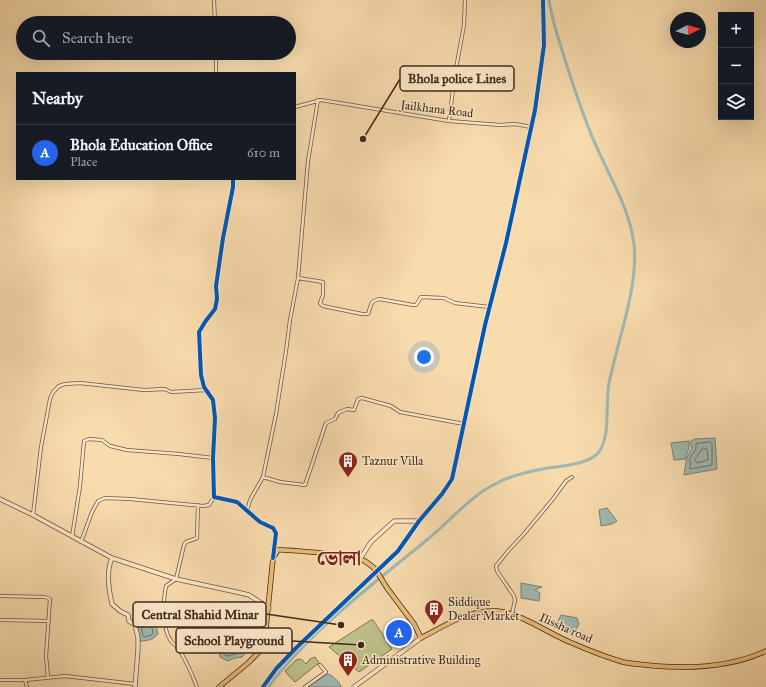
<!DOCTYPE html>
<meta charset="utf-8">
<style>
:root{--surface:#171b24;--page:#20242c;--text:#f1f3f6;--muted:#9ea1a6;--line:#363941;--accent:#2563eb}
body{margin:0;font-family:"IM FELL Great Primer","Noto Serif Bengali",serif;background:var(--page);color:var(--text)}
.controls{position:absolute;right:12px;top:12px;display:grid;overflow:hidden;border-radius:0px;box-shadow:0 4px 16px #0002}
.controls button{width:36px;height:36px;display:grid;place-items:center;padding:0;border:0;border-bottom:1px solid var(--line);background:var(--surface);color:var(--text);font:20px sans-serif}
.compass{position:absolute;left:670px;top:12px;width:36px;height:36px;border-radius:50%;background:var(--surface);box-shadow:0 4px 16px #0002;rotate:85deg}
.you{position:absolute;left:424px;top:357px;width:14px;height:14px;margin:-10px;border:3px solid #fff;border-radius:50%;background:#1a73e8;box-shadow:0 0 0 6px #1a73e833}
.badge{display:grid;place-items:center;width:26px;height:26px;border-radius:50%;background:var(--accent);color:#fff;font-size:13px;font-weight:700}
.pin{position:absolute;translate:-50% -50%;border:2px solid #fff;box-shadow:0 1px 4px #0006}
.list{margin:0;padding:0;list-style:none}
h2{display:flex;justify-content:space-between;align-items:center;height:52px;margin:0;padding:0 16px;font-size:17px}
h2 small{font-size:13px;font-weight:400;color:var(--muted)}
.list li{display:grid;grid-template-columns:26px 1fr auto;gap:12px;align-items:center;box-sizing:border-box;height:56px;padding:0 16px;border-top:1px solid var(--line)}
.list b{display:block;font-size:15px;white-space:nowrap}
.list p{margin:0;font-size:13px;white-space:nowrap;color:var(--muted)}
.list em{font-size:13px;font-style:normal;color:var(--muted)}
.icon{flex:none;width:22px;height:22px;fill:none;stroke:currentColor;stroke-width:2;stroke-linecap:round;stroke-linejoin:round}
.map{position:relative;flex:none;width:766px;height:687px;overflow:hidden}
.search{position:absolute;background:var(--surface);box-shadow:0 4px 16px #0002;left:16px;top:16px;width:280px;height:44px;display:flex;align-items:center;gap:10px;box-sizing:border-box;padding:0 14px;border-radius:22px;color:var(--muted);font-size:15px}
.panel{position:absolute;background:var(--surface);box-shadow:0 4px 16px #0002;left:16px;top:72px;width:280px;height:108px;border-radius:0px}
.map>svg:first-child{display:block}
.green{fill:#bdc08a;stroke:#807452}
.water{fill:#a0bab3;stroke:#7a8076}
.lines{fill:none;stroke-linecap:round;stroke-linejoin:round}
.shore{stroke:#717266;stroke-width:1}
.canal{stroke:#a0bab3;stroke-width:3}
.minor-casing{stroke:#70563f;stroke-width:4}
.tertiary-casing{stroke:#70563f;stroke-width:5}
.primary-casing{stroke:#42291a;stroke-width:5.5}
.minor{stroke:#fbe8ca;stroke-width:2.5}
.tertiary{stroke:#fbe8ca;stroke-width:3.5}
.primary{stroke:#ecbe77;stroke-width:4}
.primary-bridge-casing{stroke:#42291a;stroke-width:5.5;stroke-linecap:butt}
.primary-bridge{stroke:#ecbe77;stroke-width:4}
.cycleway-casing{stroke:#fbe8ca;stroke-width:6}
.cycleway{stroke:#0057b8;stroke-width:4}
.labels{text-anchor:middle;stroke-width:3;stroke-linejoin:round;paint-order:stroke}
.street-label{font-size:12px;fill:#42291a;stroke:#fbe8ca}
.poi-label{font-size:12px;fill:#42291a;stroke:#fbe8ca;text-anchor:start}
.town-label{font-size:20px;font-weight:bold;fill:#7a1f14;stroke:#fbe8ca}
.leader{fill:none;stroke:#42291a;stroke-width:1.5}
.callout-dot{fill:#42291a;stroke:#fbe8ca;stroke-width:1.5}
.callout{fill:#fbe8ca;stroke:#42291a;stroke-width:1.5}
.callout-label{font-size:13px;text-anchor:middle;font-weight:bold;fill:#42291a}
</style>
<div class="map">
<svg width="766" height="687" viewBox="0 0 766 687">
<rect width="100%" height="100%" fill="#f9dcae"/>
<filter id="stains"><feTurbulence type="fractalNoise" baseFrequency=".005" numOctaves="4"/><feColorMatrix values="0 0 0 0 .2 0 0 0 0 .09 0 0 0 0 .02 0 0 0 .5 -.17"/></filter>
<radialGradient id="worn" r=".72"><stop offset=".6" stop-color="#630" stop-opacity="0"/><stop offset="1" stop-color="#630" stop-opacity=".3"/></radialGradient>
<path class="green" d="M373 620 392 649 359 672 329 647 371 620Z
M315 657 319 663 295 682 289 676 285 671 296 660 301 659 306 664 310 659Z"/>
<path class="water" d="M715 438 717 469 684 475 686 462V459L692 448 690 443 691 441 695 439Z
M689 441V448L685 459 674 460 671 443Z
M607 508 617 521 612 524 601 526 599 510Z
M521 583 542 587 535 590 540 593 539 601 521 598Z
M561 615 577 618 579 624 574 633 560 631 557 623Z
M143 617 154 618 158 634C153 640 147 641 140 641L137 623Z
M220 639 247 640 248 643 245 649 244 655 242 657 235 658 228 661 220 657 219 648Z
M328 674C333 676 339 681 341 687H307Z"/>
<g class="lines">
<path class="shore" d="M710 442 712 444V465L690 469V458L696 449V444Z
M703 448 707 449 708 460 697 463 695 460Z
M145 621 151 623 153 633 151 635 145 637 143 636 141 625Z
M224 644 240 645 242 646 241 652 228 656 225 655 223 648Z"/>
<path class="canal" d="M268 687C313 628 371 586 428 539 450 521 470 496 497 483 512 475 531 471 548 468 562 466 589 464 598 453 610 439 606 410 608 392 608 383 611 375 613 366 622 327 638 284 634 244 630 211 612 181 599 152 585 123 575 91 565 60 559 40 552 21 549 0"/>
<defs>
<path id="minor" d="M214 0 215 23
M216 53V73
M295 107 321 100 449 121 500 125 515 124 531 127
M449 121 455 74 464 25 465 0
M233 179V187L223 238 216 286 217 299 215 309 205 322 199 332 201 375 204 387 213 400 215 418 213 458 214 497 237 502 260 522 273 528 276 533 274 555
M298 278 323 282V295L320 303 323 306 362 314H368L372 302 379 299 413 305H416L421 297 444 298 455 303 489 307
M263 477 280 482 305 485 326 423 335 419 338 413 347 409 354 410 358 399 362 398 391 406 400 412 464 424
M247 511 250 500 263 477 276 414 286 351 290 320 298 278 308 161 318 100
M33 515 41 447 50 399 53 392 59 386 65 384 80 383 144 390 165 389 171 392 206 390
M72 537 80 486 84 441 89 439 102 440 110 446 127 450 179 454 213 458
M81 542 92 512 98 501 105 498 130 499 203 506 209 505 214 497
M0 596 45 597 50 599 46 656 48 677
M512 614 515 600 514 596 497 571 496 566 509 550 523 535 553 499 566 481 572 477
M0 620 49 621
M0 680H25L65 676 135 684
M25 680 27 687
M197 687C192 674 186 660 178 648 176 645 173 644 171 641 162 629 163 600 166 586L176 579 184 545 186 542 197 538 198 505
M305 687 326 672 320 665"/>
<path id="tertiary" d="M0 499 33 515 112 558 176 579 241 593 249 595 269 608
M112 558C106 571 109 591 112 604L120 611 128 615 129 621 135 625 138 638V649L135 687
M360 559 371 542 394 521H419
M263 687 276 669 296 648 398 551 419 521 442 494 452 479 485 325 506 243 535 110 544 45 543 0
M354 687 421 638"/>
<path id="primary" d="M387 588 414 624 421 638C446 625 467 610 497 611 519 612 551 635 572 643 588 650 606 657 623 662 633 664 645 665 656 666 693 669 731 667 766 651
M219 687 248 663 262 649 266 628 273 558 278 550C282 549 348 555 355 557 363 559 370 564 376 570"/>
</defs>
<use href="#minor" class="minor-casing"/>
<use href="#tertiary" class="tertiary-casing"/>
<use href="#primary" class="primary-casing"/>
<use href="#minor" class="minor"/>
<use href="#tertiary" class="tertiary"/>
<use href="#primary" class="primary"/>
<defs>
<path id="primary-bridge" d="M376 570 387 588"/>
</defs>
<use href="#primary-bridge" class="primary-bridge-casing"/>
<use href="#primary-bridge" class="primary-bridge"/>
<defs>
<path id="cycleway" d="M233 179V187L223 238 216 286 217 299 215 309 205 322 199 332 201 375 204 387 213 400 215 418 213 458 214 497 237 502 260 522 273 528 276 533 273 558
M263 687 276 669 296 648 398 551 419 521 442 494 452 479 485 325 506 243 535 110 544 45 543 0"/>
</defs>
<use href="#cycleway" class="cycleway-casing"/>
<use href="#cycleway" class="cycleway"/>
</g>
<defs>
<symbol id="building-pin" viewBox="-11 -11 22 30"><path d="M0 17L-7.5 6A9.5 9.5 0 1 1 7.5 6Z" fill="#8f2418" stroke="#fbe8ca"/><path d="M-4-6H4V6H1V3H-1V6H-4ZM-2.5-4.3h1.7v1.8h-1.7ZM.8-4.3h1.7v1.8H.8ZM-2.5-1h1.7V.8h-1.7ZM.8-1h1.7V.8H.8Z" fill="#fff"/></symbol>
</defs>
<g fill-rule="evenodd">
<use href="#building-pin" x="337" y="450" width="22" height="30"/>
<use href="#building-pin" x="423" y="598" width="22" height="30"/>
<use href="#building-pin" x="337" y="649" width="22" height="30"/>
</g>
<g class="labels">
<g class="street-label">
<text transform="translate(437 109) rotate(7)" y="4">Jailkhana Road</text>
<text transform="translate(566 628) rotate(24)" y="4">Ilissha road</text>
</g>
<g class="poi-label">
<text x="362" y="465">Taznur Villa</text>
<text x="448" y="606">Siddique<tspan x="448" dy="14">Dealer Market</tspan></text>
<text x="362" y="664">Administrative Building</text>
</g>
<g class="town-label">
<text x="339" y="565">ভোলা</text>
</g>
</g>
<path class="leader" d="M363 139L400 79M341 625L266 614M361 645L292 641"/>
<g class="callout-dot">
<circle cx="363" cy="139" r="4"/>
<circle cx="341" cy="625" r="4"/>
<circle cx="361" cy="645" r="4"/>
</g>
<g class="callout">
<rect x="400" y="66" width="114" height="25" rx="4"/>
<rect x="133" y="602" width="133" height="25" rx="4"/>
<rect x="176" y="628" width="116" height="25" rx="4"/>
</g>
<g class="callout-label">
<text x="457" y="83">Bhola police Lines</text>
<text x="200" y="619">Central Shahid Minar</text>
<text x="234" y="645">School Playground</text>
</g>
<rect width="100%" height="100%" filter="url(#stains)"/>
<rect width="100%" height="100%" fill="url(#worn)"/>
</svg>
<div class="controls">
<button>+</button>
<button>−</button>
<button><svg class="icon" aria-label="layers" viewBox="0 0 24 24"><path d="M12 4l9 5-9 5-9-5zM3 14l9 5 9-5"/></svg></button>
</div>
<svg class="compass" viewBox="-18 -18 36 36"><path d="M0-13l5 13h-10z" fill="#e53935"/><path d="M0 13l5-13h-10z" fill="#9ea1a6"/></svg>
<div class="you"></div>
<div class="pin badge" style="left:399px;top:633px">A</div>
<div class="search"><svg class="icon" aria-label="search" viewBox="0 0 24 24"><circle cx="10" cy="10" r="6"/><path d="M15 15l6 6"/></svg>Search here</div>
<section class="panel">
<h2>Nearby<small></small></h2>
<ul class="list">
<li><span class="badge">A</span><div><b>Bhola Education Office</b><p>Place</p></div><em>610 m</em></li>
</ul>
</section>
</div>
